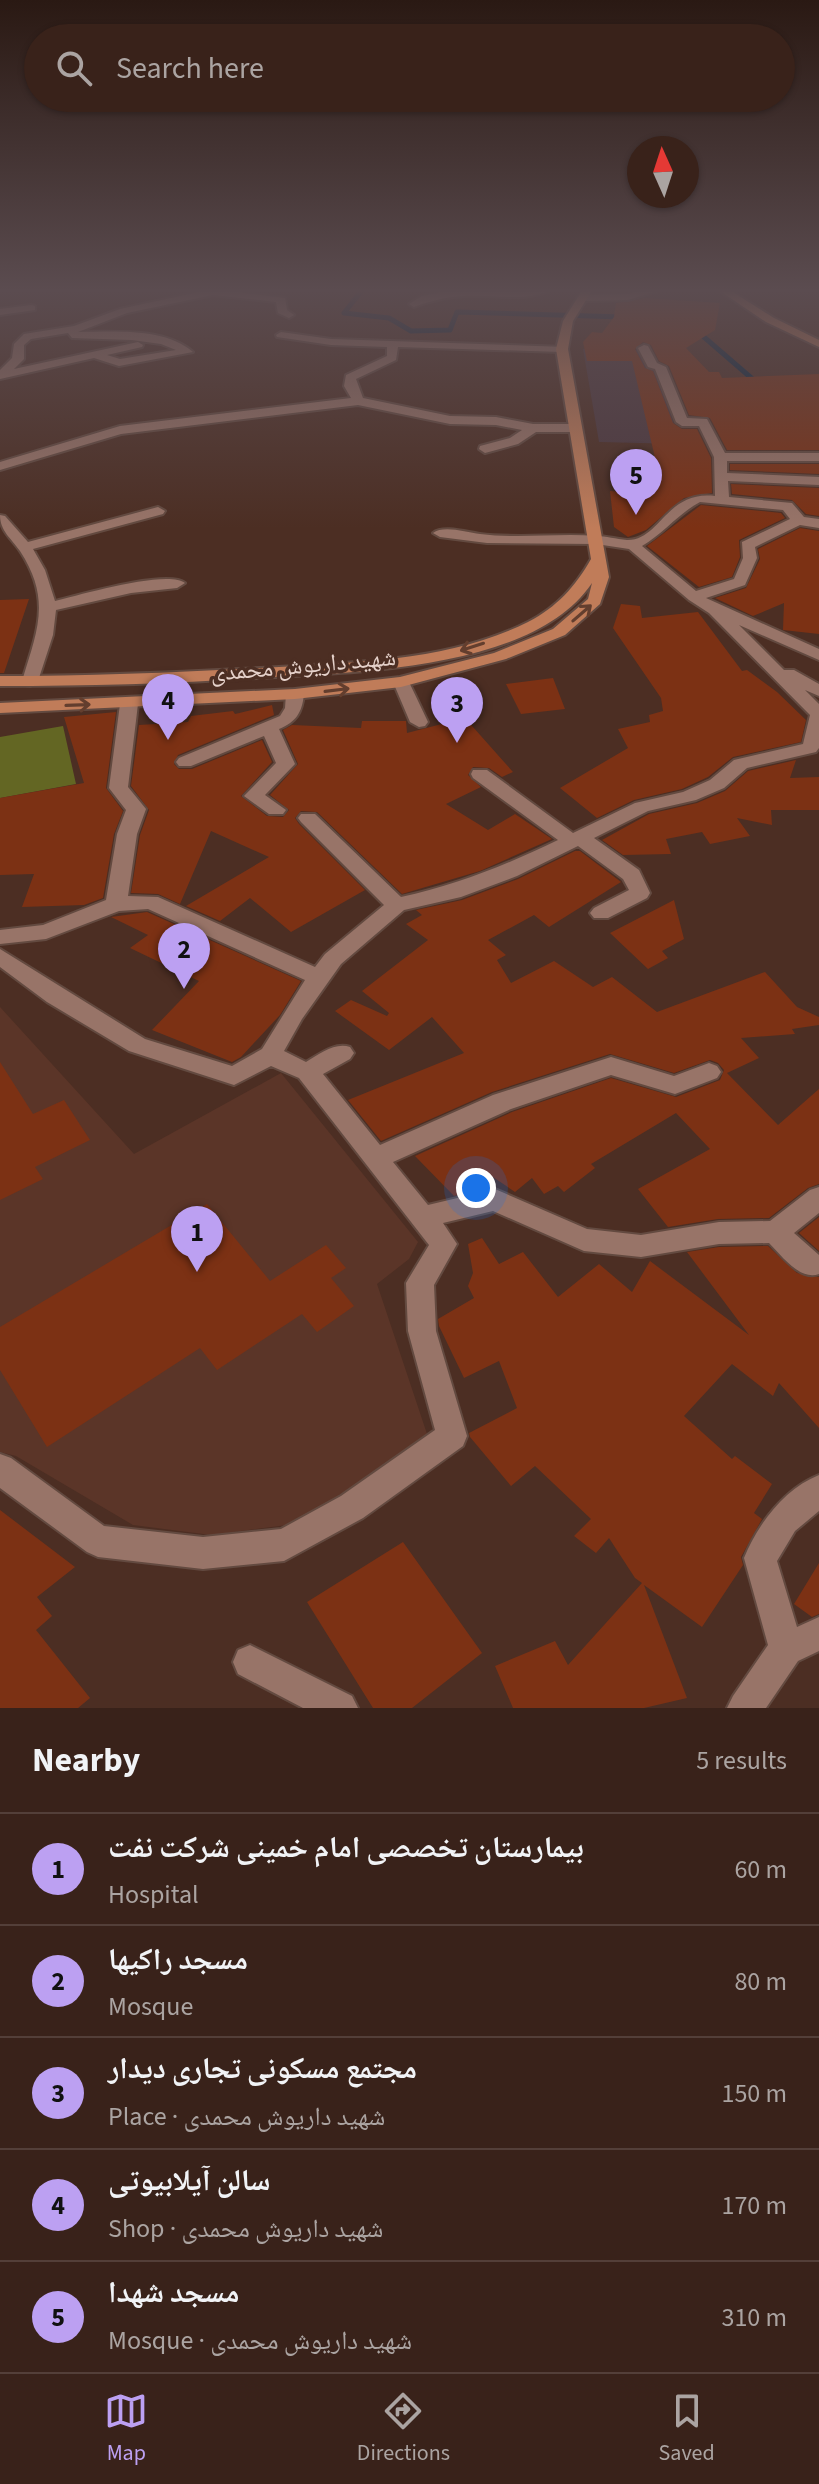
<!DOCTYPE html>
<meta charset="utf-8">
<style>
:root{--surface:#39221a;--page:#402a23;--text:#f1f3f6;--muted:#aba4a2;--line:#533f39;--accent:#bca0f2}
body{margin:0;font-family:"Source Sans 3","Noto Naskh Arabic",sans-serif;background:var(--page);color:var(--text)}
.compass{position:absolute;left:627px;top:136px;width:72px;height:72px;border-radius:50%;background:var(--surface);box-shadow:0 2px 6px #0004;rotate:357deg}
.you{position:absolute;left:476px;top:1188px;width:28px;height:28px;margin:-20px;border:6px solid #fff;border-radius:50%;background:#1a73e8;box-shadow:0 0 0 12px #1a73e833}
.badge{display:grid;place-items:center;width:52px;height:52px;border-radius:50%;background:var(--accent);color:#111;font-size:26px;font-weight:700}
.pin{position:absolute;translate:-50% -66px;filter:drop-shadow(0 2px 4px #0008)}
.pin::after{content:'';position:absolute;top:42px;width:28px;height:24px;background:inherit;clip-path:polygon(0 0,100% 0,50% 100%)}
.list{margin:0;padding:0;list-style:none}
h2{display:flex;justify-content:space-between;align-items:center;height:104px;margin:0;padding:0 32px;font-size:34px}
h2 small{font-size:26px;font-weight:400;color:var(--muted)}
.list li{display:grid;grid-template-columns:52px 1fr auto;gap:24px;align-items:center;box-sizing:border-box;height:112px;padding:0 32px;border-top:2px solid var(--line)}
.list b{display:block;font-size:30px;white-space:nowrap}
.list p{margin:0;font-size:26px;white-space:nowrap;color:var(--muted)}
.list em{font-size:26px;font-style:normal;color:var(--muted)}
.icon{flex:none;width:44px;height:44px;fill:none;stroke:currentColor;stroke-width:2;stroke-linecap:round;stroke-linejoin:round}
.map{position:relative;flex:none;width:819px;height:1708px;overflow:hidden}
.search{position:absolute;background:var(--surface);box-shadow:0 2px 6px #0004;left:24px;right:24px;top:24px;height:88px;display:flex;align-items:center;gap:20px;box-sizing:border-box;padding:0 28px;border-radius:44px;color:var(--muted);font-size:30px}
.sheet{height:664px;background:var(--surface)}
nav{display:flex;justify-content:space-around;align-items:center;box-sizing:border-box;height:112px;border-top:2px solid var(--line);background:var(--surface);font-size:22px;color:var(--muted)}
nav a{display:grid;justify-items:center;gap:4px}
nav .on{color:var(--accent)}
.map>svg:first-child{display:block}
.built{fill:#5b3528}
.education{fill:#4c383f}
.green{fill:#636623}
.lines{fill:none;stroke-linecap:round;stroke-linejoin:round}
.stream{stroke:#00233f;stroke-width:5}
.building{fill:#7c3114}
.minor-casing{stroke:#634a40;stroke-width:4}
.major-casing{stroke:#634a40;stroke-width:4}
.minor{fill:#987468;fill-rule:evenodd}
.major{fill:#c07c59;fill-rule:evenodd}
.oneway{stroke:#633e2e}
.labels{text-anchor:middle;stroke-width:7;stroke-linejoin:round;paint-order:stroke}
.street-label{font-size:24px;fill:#e5d1ca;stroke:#4c2e23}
</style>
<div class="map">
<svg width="819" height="1708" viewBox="0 0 819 1708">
<rect width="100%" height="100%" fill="#4c2e23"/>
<path class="built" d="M0 1007 134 1154 281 1073 418 1242 409 1259 377 1284 428 1437 295 1524 211 1535 133 1525 16 1456 0 1452Z"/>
<path class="education" d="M583 349 642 350 657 368 680 444 599 442Z"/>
<path class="green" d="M63 726 76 784 0 798V737Z"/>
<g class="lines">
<path class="stream" d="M363 289 344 313 389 318 411 331 450 330 457 312 623 317
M697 331 756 382"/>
</g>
<path class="building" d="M645 298 720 303 715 330 686 348 709 372H719L722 378 819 374V450H727L710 418 689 415 669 366 659 361 651 345 643 342 635 349 645 368 653 371 673 423 682 429H697L711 458 712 493 684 498 646 530 628 537 614 527 610 491 635 493V465L657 466 632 361H587L583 342 592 332 602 333 614 317 616 303Z
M730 464H819V474L730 470Z
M731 484 819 488V516L806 514 792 500 732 494Z
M701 505 781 513 785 518 739 540 740 557 732 577 699 587 647 546Z
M800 528 819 531V634L783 630 784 603 753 616 715 598 746 588 760 559 758 549Z
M29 599 4 673H0V600Z
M621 604 640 606 642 618 698 612 742 671 747 670 777 692 806 720 801 742 733 757 708 777 682 789 634 800 597 818 560 788 628 748 618 729 650 722 649 715 663 711 661 698 613 628Z
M553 678 565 709 521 714 506 684Z
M272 705 274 715 178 755 174 764 179 769H192L262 740 272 762 241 796 267 816 283 817 289 810 270 795 298 764 283 730 292 725 361 728 362 721H406L407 733 465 718 513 772 502 777 489 768 473 767 468 775 481 787 446 804 488 830 515 814 552 839 480 871 402 894 317 812 301 811 295 818 299 824 365 890 291 932 250 898 220 921 186 906 269 857 211 831 180 904 158 894 131 893 140 835 149 810 131 786 139 725 188 722 191 716 233 711 235 714Z
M116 712 106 788 123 811 114 834 103 898 84 905 22 907 34 874 0 875V798L84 783 64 717Z
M796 760 790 778 819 777V810H771L772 825 737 818 750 836 710 844 702 832 666 839 671 854 623 855 602 840 649 814 697 803 725 791 748 771Z
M575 851H580L621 882 549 927 534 915 488 940 506 955 497 960 511 983 554 961 593 987 612 977 657 1012 765 972 797 1007 819 1017V1025L792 1029 795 1034 741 1038 759 1058 727 1073 778 1125 819 1089V1184L808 1188 769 1218 718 1219 668 1227 638 1189 710 1149 676 1113 591 1164 595 1168 564 1192 558 1186 544 1194 532 1178 515 1192 487 1173 468 1192 454 1196 415 1156 512 1112 611 1078 676 1097 720 1080 724 1070 718 1063 710 1060 674 1073 610 1054 492 1092 381 1141 348 1100 464 1053 432 1017 389 1050 335 1011 351 1000 387 1016 389 1013 362 991 428 940 406 924 422 915 416 910 462 900 518 879Z
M674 900 684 939 662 951 668 958 648 969 610 933Z
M147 912 301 981 280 1015 241 1057 232 1062 152 1030 199 981 130 948 148 935 111 917Z
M0 1062 33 1114 64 1100 90 1140 35 1167 43 1179 0 1200Z
M207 1204 270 1281 326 1245 346 1268 331 1278 354 1306 317 1332 302 1314 217 1370 200 1348 47 1447 0 1370V1327Z
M819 1217V1251L799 1233Z
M482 1238 499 1264 523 1252 558 1297 599 1264 632 1292 650 1261 749 1335 687 1252 719 1247 768 1246 797 1273 819 1277V1428L779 1383 773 1396 732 1364 684 1416 732 1459 735 1456 772 1484 754 1513 762 1519 741 1557 743 1565 702 1627 644 1585 687 1698 644 1708H513L495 1666 555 1641 568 1665 642 1583 635 1578 609 1538 596 1553 574 1536 591 1519 535 1466 511 1486 470 1437 469 1433 517 1408 499 1361 464 1378 439 1326 438 1319 474 1298 468 1286 473 1273 468 1244Z
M0 1510 75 1567 37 1597 52 1616 36 1630 90 1698 78 1708H0Z
M403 1542 482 1653 412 1708H373L307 1602Z
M819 1563V1614L812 1617 794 1604Z"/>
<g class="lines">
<defs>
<path id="minor" d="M213 289 285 298 287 310 294 315 289 318 278 313 276 302 213 295 127 313 78 332C113 332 164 327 193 352L119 366 94 358 0 379V370L12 358 14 344 24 334 74 326 120 309ZM68 333 72 338 132 340 161 344 176 350 120 359 107 355 142 347 143 345 138 342 14 369 24 359V345L31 339Z
M459 289 469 290 552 289C528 303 490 294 464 296 446 297 430 301 414 307L409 304 422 296Z
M648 289H663L628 300 582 301 577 298 582 295 628 294Z
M31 305 35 306V310L0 315V309Z
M281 332 331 339 566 347V351L562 352 398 347 396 360 356 379 363 398 450 416 496 417 533 424H575L581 428 575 432H536L518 444 485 453 479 449 480 446 510 438 522 430 496 425 450 424 358 405 121 434 0 470V462L120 426 351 398 344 386 346 375 387 356V347L331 345 277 337 276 335Z
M644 345 648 346 657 363 666 367 687 418 707 419 725 453H819V461H727V473L819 477V485L728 481 729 497 792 503 804 517 819 519V528L800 525 755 547 757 558 745 585 706 598 819 649V660L739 625 784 670H794L819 684V696L805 690 819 704V748L816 752 747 768 724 788 696 800 648 811 594 838 639 870 650 893 647 898 608 918H594L590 913 594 908 629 890 623 879 578 846 517 876 461 897 404 910 341 964 302 1019 284 1051 306 1062C320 1054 335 1042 350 1047L354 1053 350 1059 323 1074 380 1145 493 1095 611 1057 674 1076 709 1063 717 1066 721 1072 717 1078 675 1094 611 1075 511 1109 393 1162 428 1205 495 1189 587 1229 641 1235 719 1222 770 1221 810 1190 819 1187V1213L794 1233 819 1255V1274C800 1281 782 1256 769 1243L719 1244 641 1257 584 1251 493 1211 443 1223 457 1244 434 1285 436 1331 467 1436 463 1446 363 1518 284 1561 203 1569 98 1557 87 1552 0 1488V1454L11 1458 104 1526 203 1537 281 1529 341 1496 435 1430 408 1331 406 1283 429 1245 299 1078 271 1066 234 1085 129 1051 47 1002 0 967V949L145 1039 232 1066 262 1049 305 980 148 909 119 911 46 939 0 944V930L43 925 106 900 117 834 126 810 109 788 120 704 129 699 138 704 128 787 146 809 137 834 128 896 158 897 315 967 325 954 384 905 301 822 298 818 301 814H315L401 897C457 885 506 865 558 840L473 778 471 774 473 770H487L573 833 635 803 683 792 710 780 734 760 803 744 810 715 709 613 689 600 629 549 596 544 487 543 440 537 433 533C443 525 466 532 480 534 518 539 558 533 596 536 606 536 616 539 627 540 660 541 666 490 715 496L714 457 699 426H682L676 422 655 369 648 367 638 348ZM700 502 783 510 790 519 742 542 743 558 734 579 696 591 642 546C664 533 679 513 700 502Z
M158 507 165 511 163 514 33 549 45 570 55 601C79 595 168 569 185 583L177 588 131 593 56 610 53 635 38 681 30 686 24 685 22 681C37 631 52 600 20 551 11 538 0 531 0 515L5 516 28 542Z
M401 677 409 682 428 722 425 726 419 727 410 722 393 682Z
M295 689 304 694C302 713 296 722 279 729L295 764 265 795 286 810 283 814H269L244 796 276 763 264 736 191 766H179L176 762 179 758 280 716 285 708 286 694Z
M819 1475V1511L795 1531 777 1561 797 1627 819 1617V1651L798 1661 766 1708H727L733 1696 768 1645 744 1558C758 1524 784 1489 819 1475Z
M250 1645 352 1696 358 1708H303L238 1674 233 1662 238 1650Z"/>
<path id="major" d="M583 289H593L573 321 568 349 609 577 600 604 565 635 506 659 401 687 295 699 0 713V703L295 689 400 677 494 653 553 629 588 599 592 583C533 671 352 672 256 678 171 684 85 686 0 686V676C93 676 186 672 279 667 362 662 452 660 528 622 557 607 575 587 591 559L556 349 563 321Z
M717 289H728L774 318 819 340V347L766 322Z"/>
</defs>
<use href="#minor" class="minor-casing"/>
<use href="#major" class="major-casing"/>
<use href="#minor" class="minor"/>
<use href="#major" class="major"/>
</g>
<defs><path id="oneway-shaft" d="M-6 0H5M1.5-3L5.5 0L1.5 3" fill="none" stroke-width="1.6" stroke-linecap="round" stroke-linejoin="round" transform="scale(2)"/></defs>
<g class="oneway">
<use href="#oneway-shaft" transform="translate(582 613) rotate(-41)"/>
<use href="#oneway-shaft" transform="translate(472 647) rotate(162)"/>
<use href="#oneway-shaft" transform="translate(337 690) rotate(-7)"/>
<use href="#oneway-shaft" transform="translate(78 705) rotate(-2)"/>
</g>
<linearGradient id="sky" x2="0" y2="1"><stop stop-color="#2a1913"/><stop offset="0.55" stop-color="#5b4c50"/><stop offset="1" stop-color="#5b4c50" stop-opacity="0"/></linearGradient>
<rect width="819" height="528" fill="url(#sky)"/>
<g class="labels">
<g class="street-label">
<text transform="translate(303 665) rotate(-5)" y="8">شهید داریوش محمدی</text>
</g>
</g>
</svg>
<svg class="compass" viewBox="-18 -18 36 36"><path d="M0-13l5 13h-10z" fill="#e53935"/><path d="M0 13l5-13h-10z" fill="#aba4a2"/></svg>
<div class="you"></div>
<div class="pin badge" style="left:197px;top:1272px">1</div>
<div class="pin badge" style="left:184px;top:989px">2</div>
<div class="pin badge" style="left:457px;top:743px">3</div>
<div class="pin badge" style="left:168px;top:740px">4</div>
<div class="pin badge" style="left:636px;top:515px">5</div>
<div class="search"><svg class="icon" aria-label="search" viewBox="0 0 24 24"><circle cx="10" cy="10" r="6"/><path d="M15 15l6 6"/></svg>Search here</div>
</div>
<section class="sheet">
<h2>Nearby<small>5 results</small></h2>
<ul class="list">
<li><span class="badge">1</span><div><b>بیمارستان تخصصی امام خمینی شرکت نفت</b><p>Hospital</p></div><em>60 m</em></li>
<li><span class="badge">2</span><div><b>مسجد راکیها</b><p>Mosque</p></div><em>80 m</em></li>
<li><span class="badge">3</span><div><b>مجتمع مسکونی تجاری دیدار</b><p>Place · شهید داریوش محمدی</p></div><em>150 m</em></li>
<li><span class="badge">4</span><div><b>سالن آیلابیوتی</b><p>Shop · شهید داریوش محمدی</p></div><em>170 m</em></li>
<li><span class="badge">5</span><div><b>مسجد شهدا</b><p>Mosque · شهید داریوش محمدی</p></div><em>310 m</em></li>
</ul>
</section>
<nav>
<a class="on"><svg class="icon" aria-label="map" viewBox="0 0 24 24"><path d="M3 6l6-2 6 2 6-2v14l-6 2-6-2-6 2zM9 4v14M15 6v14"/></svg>Map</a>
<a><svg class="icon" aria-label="directions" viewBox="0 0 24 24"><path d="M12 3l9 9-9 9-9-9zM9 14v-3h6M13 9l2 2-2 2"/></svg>Directions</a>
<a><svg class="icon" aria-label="saved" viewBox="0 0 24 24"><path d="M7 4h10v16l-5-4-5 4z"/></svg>Saved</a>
</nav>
